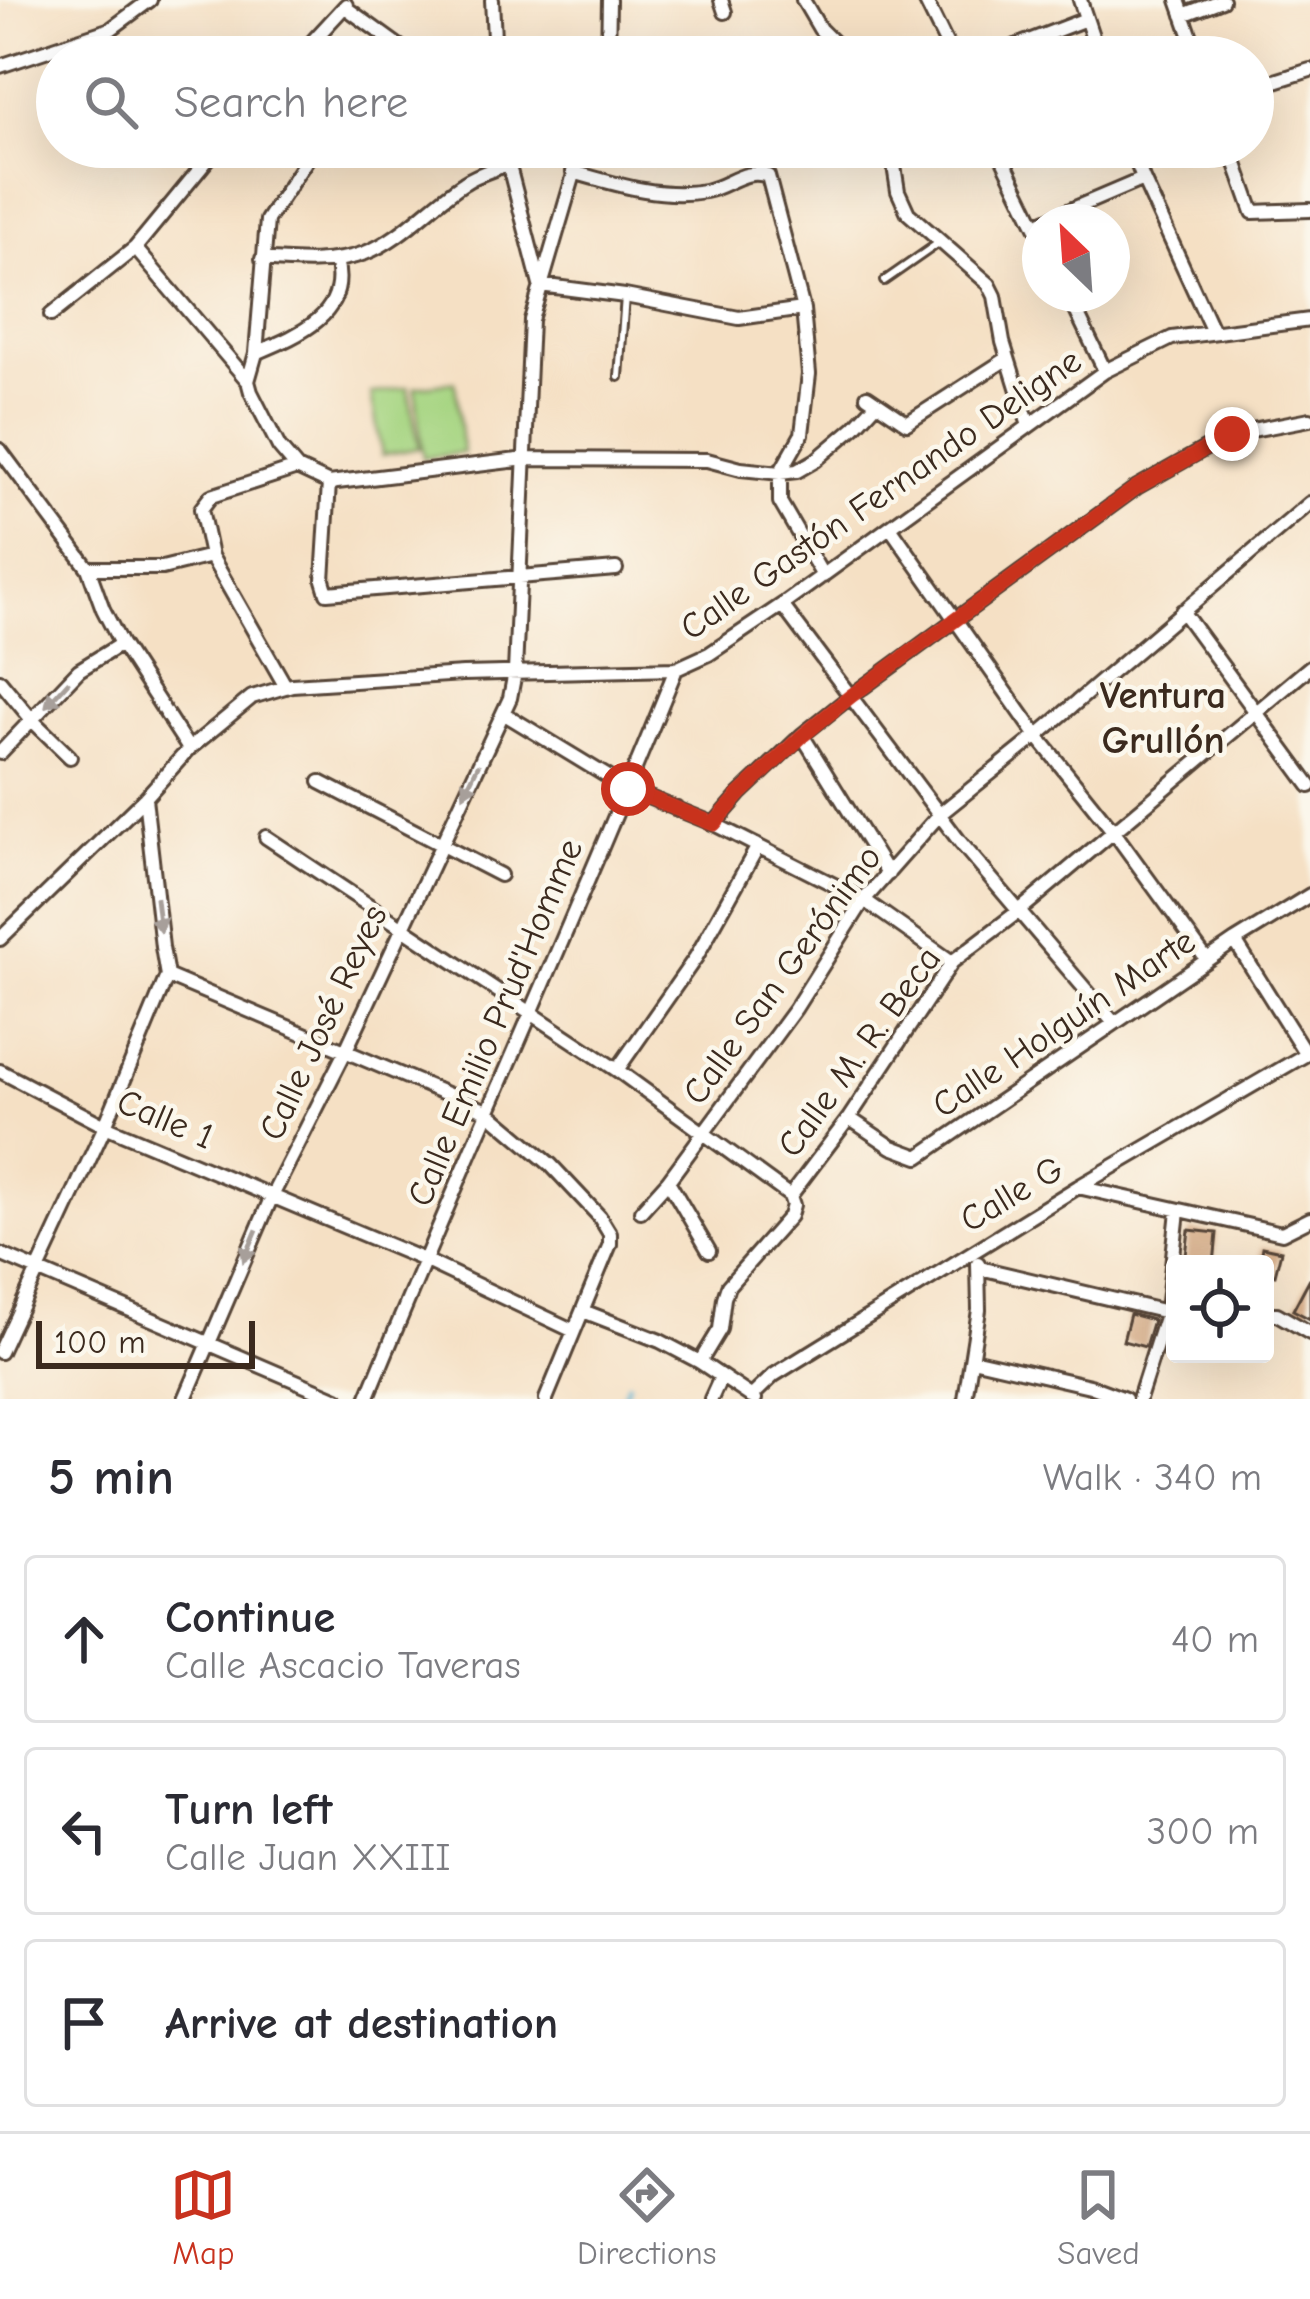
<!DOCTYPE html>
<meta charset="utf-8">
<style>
:root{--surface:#fff;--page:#f2f2f3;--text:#2b2b33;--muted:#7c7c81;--line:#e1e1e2;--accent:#c8321e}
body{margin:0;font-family:"Comic Neue",sans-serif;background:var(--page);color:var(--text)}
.controls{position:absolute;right:36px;bottom:36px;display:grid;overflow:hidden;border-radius:12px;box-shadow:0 12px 48px #0002}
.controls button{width:108px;height:108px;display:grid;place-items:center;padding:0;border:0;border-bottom:3px solid var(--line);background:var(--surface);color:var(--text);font:60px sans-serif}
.compass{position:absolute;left:1022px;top:204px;width:108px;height:108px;border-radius:50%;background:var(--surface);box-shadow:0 12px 48px #0002;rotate:335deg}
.scale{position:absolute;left:36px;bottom:30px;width:219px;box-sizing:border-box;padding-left:12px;border:6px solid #3b2a1e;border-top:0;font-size:33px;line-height:42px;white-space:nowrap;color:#3b2a1e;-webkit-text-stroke:9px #fbf7ec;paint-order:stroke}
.stop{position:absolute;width:36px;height:36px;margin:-27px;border:9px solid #c8321e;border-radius:50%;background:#fff}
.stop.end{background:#c8321e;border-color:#fff;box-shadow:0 3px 12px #0008}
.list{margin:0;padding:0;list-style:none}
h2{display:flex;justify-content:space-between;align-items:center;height:156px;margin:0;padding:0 48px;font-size:51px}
h2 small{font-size:39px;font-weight:400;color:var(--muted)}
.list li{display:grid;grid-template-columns:78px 1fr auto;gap:36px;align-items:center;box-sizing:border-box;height:168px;margin:0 24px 24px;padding:0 24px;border:3px solid var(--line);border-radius:12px}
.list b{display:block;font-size:45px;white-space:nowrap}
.list p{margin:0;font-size:39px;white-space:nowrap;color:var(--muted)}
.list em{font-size:39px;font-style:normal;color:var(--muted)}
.icon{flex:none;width:66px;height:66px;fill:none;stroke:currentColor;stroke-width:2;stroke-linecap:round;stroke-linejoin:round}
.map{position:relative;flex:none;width:1310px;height:1399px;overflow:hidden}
.search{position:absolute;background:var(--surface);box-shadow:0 12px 48px #0002;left:36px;right:36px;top:36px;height:132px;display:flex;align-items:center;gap:30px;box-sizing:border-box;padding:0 42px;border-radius:66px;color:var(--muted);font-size:45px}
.sheet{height:732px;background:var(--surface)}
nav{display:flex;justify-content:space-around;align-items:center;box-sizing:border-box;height:168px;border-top:3px solid var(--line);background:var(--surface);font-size:33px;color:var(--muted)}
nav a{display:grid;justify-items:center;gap:6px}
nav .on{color:var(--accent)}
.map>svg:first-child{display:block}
.pitch{fill:#a7d583;stroke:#718050;stroke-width:3}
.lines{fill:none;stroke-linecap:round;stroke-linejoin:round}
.stream{stroke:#54b3d2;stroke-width:4.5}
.building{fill:#d0a077}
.lane-casing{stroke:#574537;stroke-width:12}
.street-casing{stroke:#574537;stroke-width:18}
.lane{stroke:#fff;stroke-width:6}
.street{stroke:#fff;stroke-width:12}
.oneway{fill:#a79f9a}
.route{stroke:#c8321e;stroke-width:15}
.labels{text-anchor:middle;stroke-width:9;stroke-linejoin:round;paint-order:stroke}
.street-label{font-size:36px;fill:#3b2a1e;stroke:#fbf7ec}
.neighbourhood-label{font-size:39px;font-weight:bold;fill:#3b2a1e;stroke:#fbf7ec}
</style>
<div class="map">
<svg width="1310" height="1399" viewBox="0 0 1310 1399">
<rect width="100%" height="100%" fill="#fbf7ec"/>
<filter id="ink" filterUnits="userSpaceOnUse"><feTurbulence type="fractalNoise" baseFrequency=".00833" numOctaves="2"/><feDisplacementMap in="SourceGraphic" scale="24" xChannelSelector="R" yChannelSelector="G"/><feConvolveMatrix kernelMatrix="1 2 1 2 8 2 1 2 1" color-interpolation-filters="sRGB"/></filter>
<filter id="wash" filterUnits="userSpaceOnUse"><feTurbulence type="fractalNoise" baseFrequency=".004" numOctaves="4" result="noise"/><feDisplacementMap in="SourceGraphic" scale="48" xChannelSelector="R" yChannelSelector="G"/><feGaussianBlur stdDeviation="2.7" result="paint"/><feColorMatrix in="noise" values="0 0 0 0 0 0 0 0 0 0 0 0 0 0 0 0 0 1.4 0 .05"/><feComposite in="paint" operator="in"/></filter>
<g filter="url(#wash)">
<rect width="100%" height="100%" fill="#f5e0c4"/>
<path class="pitch" d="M455 382 463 453 423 458 415 387Z
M408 387 419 448 382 455 371 394Z"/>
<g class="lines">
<path class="stream" d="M623 1399 628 1383"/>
</g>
<g id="blocks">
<path class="building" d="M1189 1230 1217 1233 1214 1264H1185Z
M1262 1247 1281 1251 1275 1275 1265 1273V1264H1259Z
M1310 1278V1319L1293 1310Z
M1130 1314 1153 1320 1145 1347 1123 1341Z"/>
</g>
</g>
<g filter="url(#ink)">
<use href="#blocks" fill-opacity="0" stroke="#574537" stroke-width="3"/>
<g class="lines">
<defs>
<path id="lane" d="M884 281 940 242
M619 377 625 296"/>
<path id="street" d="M492 0 495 57
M721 0 725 12
M803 0 820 29 848 57
M925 0 953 57
M1080 0 1099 57
M1178 0 1198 57
M345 7 414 57
M1183 15 1222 0
M298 57 346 5
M608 57 609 0
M987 57 1086 19
M0 66 111 29 150 0
M1253 88 1310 70
M315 147 267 220 256 353 248 381 251 392 279 447 297 468 329 483 526 459 707 460 741 469 780 473 797 471 816 460 855 427 877 403
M504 147 540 285 625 296 739 318 803 309
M758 147 761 173
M891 147 898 191 908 213 989 284 995 296 1003 342 1029 426
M997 147 1040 235
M1131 147 1143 179 1213 332
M1230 147 1253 212 1310 210
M573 172C615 184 661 199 705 191 728 187 745 167 768 176L803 309 809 374 802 434 780 473V502L823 576
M1042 222 1143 179
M135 248 248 381
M262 259C296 262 332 265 365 253 402 239 431 204 464 183 477 174 493 170 507 164
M1068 294 1105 371
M51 315 135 248 218 147
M256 353C297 336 351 315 336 260
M867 396 907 423 1008 358
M0 450 88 568 103 609 121 644 189 749
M329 483 323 580 327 593 616 569
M890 527 1037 736 1114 832 1207 960
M88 568H162L211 556
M782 605 960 842 1114 1023
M1182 611 1310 786
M0 681 33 721 70 757
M286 687 211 556 201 509 211 496 297 468
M503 713 628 789 714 824 864 900 952 962
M802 735 888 874
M0 753 79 670 121 644
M320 782 500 875
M714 824 740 794 802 735 851 696 1137 487 1231 434 1310 419
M266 837 617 1070 790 1196
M0 939 145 798 189 749 252 697 292 685 463 674 676 669 709 654 782 605 1105 371 1172 338 1310 320
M1235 941 1306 1054
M167 976 487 1111 551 1165 599 1216 610 1234V1244L546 1399
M617 1070 696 957 758 846
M0 1071 105 1126 424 1260 574 1331
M849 1118 892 1147 919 1157 1235 941 1310 895
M668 1181 709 1251
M1078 1187 1282 1233 1310 1219
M790 1196 849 1118 952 962 1019 911 1310 667
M641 1211 668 1181 795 1009 864 900 940 814 1037 736 1310 503
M0 1254 338 1399
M980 1268 1175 1314
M583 1311 660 1341 700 1362 755 1399
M1265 1314H1277L1310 1333
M0 1352 105 1126 167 976 162 947 145 798
M972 1359 1090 1386 1125 1399
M700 1362 720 1329 724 1298 728 1286 790 1216 793 1205 790 1196
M751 1397 774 1375 1078 1187 1310 1052
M185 1399 272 1196 346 1050 510 698 515 672 531 320 582 147
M367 1399C467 1154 577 914 676 669
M711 1399 721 1377
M965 1399 979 1310 978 1263
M1139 1399 1167 1311 1178 1211"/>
</defs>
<use href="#lane" class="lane-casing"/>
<use href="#street" class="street-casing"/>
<use href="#lane" class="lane"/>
<use href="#street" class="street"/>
</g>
<defs><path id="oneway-solid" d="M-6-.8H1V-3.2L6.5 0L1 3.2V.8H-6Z" transform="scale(3)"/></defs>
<g class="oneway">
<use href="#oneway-solid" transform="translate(57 694) rotate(132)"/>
<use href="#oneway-solid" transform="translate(471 780) rotate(116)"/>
<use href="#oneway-solid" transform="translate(158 915) rotate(83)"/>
<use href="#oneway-solid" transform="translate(250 1246) rotate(113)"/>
</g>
</g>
<g class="lines" filter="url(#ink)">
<path class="route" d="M628 789 714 824 740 794 802 736 851 696 1137 487 1232 434"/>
</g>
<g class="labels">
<g class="street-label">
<text transform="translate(880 493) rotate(-35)" y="13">Calle Gastón Fernando Deligne</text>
<text transform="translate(781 974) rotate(-54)" y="13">Calle San Gerónimo</text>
<text transform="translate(322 1022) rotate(-65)" y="13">Calle José Reyes</text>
<text transform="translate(494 1022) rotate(-67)" y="13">Calle Emilio Prud'Homme</text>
<text transform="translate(1063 1022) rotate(-34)" y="13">Calle Holguín Marte</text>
<text transform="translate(858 1051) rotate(-54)" y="13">Calle M. R. Beca</text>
<text transform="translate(166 1118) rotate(23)" y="13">Calle 1</text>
<text transform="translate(1011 1193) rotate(-31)" y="13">Calle G</text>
</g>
<g class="neighbourhood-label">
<text x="1163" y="708">Ventura<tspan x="1163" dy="45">Grullón</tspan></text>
</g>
</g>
</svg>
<div class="controls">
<button><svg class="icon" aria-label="locate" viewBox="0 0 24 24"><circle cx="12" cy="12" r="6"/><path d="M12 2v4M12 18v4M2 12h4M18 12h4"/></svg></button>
</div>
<svg class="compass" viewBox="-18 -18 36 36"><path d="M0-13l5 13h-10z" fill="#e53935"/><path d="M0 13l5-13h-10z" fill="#7c7c81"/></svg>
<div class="scale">100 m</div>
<div class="stop" style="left:628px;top:789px"></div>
<div class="stop end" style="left:1232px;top:434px"></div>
<div class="search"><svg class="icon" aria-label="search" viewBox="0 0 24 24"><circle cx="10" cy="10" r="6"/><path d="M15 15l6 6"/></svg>Search here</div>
</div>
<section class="sheet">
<h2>5 min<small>Walk · 340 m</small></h2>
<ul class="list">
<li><svg class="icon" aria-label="ahead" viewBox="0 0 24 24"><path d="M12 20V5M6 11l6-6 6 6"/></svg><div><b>Continue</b><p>Calle Ascacio Taveras</p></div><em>40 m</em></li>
<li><svg class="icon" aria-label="left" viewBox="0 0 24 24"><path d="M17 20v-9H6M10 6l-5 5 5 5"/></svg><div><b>Turn left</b><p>Calle Juan XXIII</p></div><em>300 m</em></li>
<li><svg class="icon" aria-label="arrive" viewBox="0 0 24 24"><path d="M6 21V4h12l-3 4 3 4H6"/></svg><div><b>Arrive at destination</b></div></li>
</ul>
</section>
<nav>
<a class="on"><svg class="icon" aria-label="map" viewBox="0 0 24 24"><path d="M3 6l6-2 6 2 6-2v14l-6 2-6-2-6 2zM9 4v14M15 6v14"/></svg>Map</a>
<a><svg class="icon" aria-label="directions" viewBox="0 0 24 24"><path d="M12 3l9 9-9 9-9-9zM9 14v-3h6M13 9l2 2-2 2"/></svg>Directions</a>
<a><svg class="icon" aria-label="saved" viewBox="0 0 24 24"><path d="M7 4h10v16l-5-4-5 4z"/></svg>Saved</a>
</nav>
